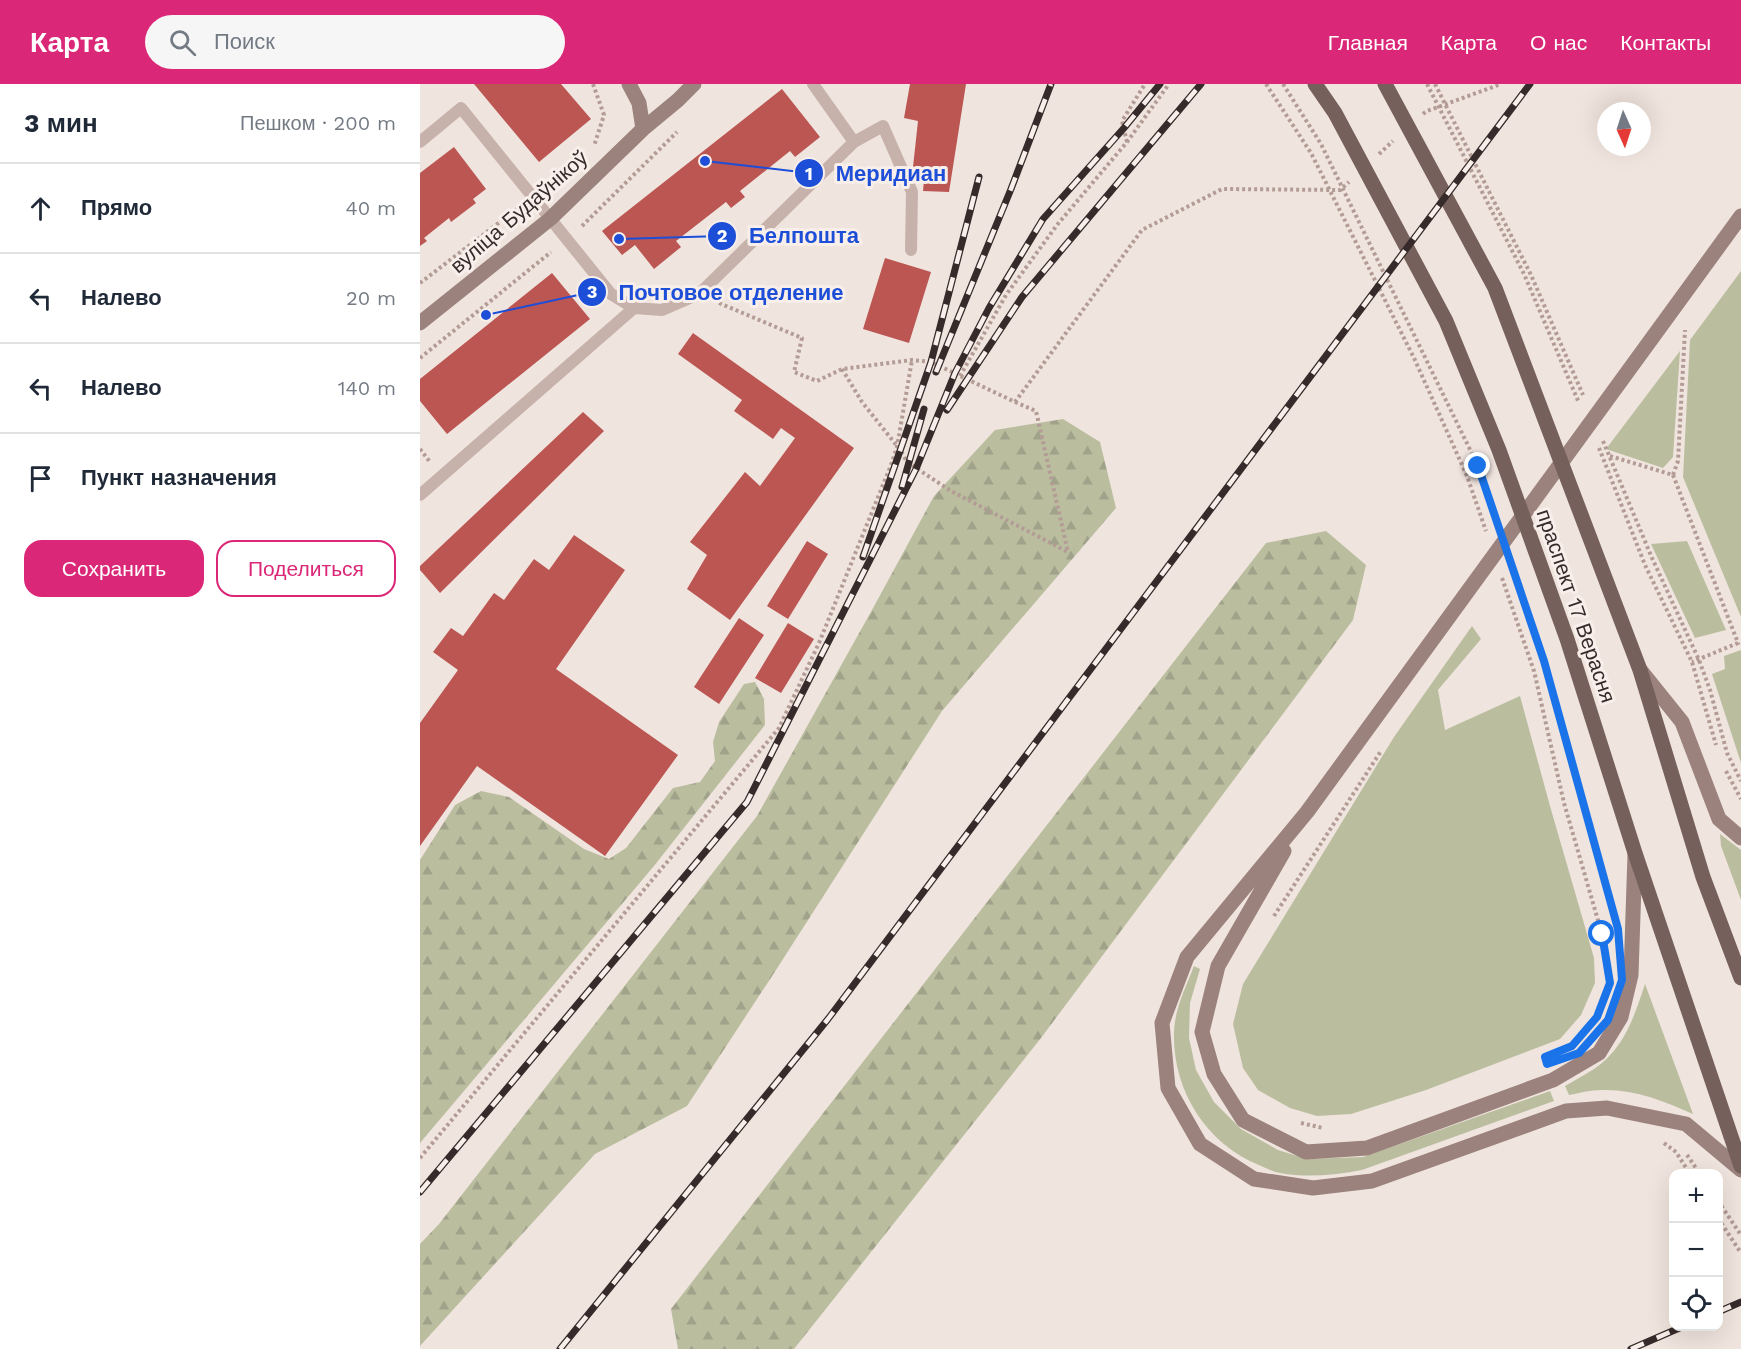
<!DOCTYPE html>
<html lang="ru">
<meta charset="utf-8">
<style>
:root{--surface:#fff;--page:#f6f6f7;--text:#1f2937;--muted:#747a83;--line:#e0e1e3;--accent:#db2777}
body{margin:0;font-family:"Work Sans",sans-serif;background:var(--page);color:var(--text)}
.controls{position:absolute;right:18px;bottom:18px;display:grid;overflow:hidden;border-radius:12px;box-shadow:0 6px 24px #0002}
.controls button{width:54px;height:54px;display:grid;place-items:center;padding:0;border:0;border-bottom:2px solid var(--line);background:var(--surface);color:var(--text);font:30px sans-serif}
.compass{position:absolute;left:1177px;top:18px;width:54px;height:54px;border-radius:50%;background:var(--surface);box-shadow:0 6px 24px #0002;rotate:177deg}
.stop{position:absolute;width:18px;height:18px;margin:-14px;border:4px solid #1a73e8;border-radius:50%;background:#fff}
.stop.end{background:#1a73e8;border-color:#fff;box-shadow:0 2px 6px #0008}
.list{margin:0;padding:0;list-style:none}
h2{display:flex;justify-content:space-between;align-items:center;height:78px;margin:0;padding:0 24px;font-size:26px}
h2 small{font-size:20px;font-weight:400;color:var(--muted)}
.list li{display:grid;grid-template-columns:39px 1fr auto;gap:18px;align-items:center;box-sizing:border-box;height:90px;padding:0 24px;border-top:2px solid var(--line)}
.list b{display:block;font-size:22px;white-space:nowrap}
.list em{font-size:20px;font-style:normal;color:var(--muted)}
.actions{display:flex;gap:12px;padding:18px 24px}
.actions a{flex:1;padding:14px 0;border:2px solid var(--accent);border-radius:18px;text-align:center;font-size:21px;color:var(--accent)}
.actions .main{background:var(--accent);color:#fff}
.icon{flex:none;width:33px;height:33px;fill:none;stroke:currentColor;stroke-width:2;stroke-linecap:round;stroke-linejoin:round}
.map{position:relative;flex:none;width:1321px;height:1265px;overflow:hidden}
header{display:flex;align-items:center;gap:36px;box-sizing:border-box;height:84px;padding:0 30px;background:var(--accent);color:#fff}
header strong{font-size:28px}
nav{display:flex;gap:33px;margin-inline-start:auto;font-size:21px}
.search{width:420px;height:54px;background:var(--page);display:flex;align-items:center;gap:15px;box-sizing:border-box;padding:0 21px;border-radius:33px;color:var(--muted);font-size:22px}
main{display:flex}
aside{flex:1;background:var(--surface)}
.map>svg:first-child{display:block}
.grass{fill:#babe9f}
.forest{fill:url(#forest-firs)}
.building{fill:#bb5652}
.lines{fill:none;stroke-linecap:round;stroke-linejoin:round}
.path{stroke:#b39c95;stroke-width:4;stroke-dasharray:3 3;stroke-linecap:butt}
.lane{stroke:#c7b2ab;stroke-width:12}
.secondary{stroke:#9b827d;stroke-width:15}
.primary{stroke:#76605c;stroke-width:15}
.rail-casing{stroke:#362b2a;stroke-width:7}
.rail{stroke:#f8efea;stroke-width:4.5;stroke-dasharray:14;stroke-linecap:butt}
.route{stroke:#1a73e8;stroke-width:8}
.labels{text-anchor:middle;stroke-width:6;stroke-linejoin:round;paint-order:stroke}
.street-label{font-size:21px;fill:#362b2a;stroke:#f8efea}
.leader{fill:none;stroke:#1d4ed8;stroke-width:2}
.callout-dot{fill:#1d4ed8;stroke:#f8efea;stroke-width:2}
.mark-label{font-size:18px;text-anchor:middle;font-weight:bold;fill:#fff}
.callout-label{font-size:22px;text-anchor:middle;font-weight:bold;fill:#1d4ed8;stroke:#f8efea;stroke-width:6;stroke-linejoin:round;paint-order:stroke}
</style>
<header>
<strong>Карта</strong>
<div class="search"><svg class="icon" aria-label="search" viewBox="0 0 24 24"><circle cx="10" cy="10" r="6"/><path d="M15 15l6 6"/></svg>Поиск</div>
<nav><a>Главная</a><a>Карта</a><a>О нас</a><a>Контакты</a></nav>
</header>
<main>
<aside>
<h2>3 мин<small>Пешком · 200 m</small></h2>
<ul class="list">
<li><svg class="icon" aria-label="ahead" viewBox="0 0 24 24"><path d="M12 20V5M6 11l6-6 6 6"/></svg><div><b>Прямо</b></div><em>40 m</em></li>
<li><svg class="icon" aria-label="left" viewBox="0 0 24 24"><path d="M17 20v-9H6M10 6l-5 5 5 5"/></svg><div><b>Налево</b></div><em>20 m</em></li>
<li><svg class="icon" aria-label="left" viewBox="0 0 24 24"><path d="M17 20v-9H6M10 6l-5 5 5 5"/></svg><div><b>Налево</b></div><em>140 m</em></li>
<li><svg class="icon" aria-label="arrive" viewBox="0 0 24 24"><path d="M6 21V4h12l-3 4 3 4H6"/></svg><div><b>Пункт назначения</b></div></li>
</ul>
<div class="actions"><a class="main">Сохранить</a><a>Поделиться</a></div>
</aside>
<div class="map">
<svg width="1321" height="1265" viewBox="0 0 1321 1265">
<defs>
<pattern id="forest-firs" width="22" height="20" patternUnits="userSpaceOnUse" patternTransform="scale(1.5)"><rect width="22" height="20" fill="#babe9f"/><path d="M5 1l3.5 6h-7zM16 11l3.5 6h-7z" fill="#a0a389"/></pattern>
</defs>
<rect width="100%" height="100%" fill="#f0e4de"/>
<path class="grass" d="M1321 187V533L1263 393 1270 256Z
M1260 267 1253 373 1243 384 1186 365Z
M1267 457 1306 546 1275 554 1231 460Z
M1052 542 1061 555 1018 606 1025 646 1100 612 1130 722 1174 874 1175 899 1161 931 1140 955 1006 1006 931 1030 897 1032 870 1024 838 1006 823 984 813 940 823 900 974 653Z
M1321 566V679L1292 590 1305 585 1304 572Z
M1300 750 1321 766V816L1301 762Z
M774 882 780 885 770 919 769 954 776 986 794 1018 821 1045 858 1066 887 1075 943 1073 1130 1007 1134 1017 942 1086C916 1091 887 1094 860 1089 853 1088 846 1084 839 1081 785 1059 752 1005 754 947 755 924 766 903 774 882Z
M1225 900 1273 1030C1244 1017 1214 1005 1182 1006 1171 1006 1159 1009 1149 1011L1145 1002C1155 996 1165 991 1174 985 1204 965 1214 933 1225 900Z"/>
<path class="forest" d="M643 335 680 358 696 424 522 627 356 886 267 1022 175 1070 0 1262V1160L19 1140 337 732 452 526 514 412 575 346Z
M906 447 946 481 933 536 621 954 374 1265H258L251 1225 846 459Z
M335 598 344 615 345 641 234 782 0 1059V776L35 721 61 707 89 713 164 765 189 775 206 764 253 704 280 698 295 677 293 658 299 638 324 600Z"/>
<path class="building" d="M54 0H141L171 35 119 78Z
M490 0H546L529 108 503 107 505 85 493 83 498 37 484 34Z
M362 5 400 53 375 73 370 67 320 107 325 113 311 124 306 118 256 157 261 163 234 185 215 161 202 171 182 147Z
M34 63 66 105 53 115 56 119 31 138 29 134 4 154 7 157 0 162V89Z
M465 174 511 188 489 259 443 245Z
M132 189 170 235 27 350 0 317V295Z
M273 249 434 364 310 536 267 505 287 471 270 458 325 388 340 402 375 354 361 344 353 355 314 327 322 316 258 270Z
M163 328 184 347 20 509 0 486V482Z
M154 451 205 486 136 585 258 671 185 772 57 682 0 762V639L38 586 13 568 31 544 43 552 74 509 84 516 114 475 129 486Z
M387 457 408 470 368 535 347 522Z
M319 534 344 551 299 620 274 603Z
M368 539 394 555 361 609 335 594Z"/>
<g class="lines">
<path class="path" d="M173 0 184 31 174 62
M846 0 891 69 994 274 1047 392 1066 447
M863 0 901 60 1058 382 1075 433
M1007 0 1104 190 1159 319
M1015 0 1111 191 1163 311
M1003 30 1007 27 1081 0
M707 58 702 37 725 0
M959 70 973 57
M127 102 142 90
M162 142 257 48
M0 199 97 125
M299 219 382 254 374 288 397 297 422 285 492 276 511 278 595 318 722 146 802 105 920 106 929 98
M0 274 131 168
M422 285 442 318 481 367 487 378 531 407 648 468
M540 292 586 211 637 141 707 58 749 0
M595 318 616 327 648 468
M1183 357 1232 474 1279 576 1290 606 1307 669 1321 697
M1179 364 1225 481 1272 578 1296 661
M0 365 10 378
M1190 372 1253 391 1258 377 1265 246
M1253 391 1318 559 1272 578
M1092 483 1124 577 1191 818
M1082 494 1114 587 1144 719 1182 850 1188 886
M1306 687 1321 715
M854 832 961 667
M881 1039 903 1044
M1244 1059 1256 1068 1270 1090
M1267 1071 1280 1090
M0 1074 359 644 399 559 471 381 477 363 492 276
M1298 1117 1321 1151
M1298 1134 1321 1169"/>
<path class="lane" d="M393 0 434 58
M0 58 41 24 191 210 214 224 242 226 279 210 434 58 463 42 492 108 491 166
M0 411 214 224"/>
<path class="secondary" d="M209 0 219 19 223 45
M1321 132 887 728 767 873 742 939 748 1004 780 1060 834 1095 893 1104 952 1097 1146 1027 1187 1024 1266 1040 1321 1086
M0 239 130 135 223 45 258 16 274 0
M1221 587 1262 638 1299 735 1321 754
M864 767 798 882 782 948 794 990 823 1036 886 1068 947 1064 1133 996 1179 969 1201 933 1211 891 1215 770"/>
<path class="primary" d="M895 0 915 29 1026 237 1079 366 1147 555 1215 769 1321 1082
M965 0 1075 204 1220 586 1283 793 1321 894"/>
<defs>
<path id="rail" d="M516 288 591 105 631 0
M527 326 602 213 781 0
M482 403 504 325
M443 473 511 278 559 93
M0 1108 327 718 496 385 535 289 569 224 623 135 704 44 740 0
M1298 1228 1321 1218
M140 1265 408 935 1110 0
M1211 1265 1264 1242"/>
</defs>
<use href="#rail" class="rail-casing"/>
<use href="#rail" class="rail"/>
</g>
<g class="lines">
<path class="route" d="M1058 382 1124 577 1198 845 1202 896 1188 936 1159 969 1127 980 1125 973 1152 962 1177 933 1190 899 1182 850"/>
</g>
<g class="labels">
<g class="street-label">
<text transform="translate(99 128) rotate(-41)" y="7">вуліца Будаўнікоў</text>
<text transform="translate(1156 522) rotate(71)" y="7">праспект 17 Верасня</text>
</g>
</g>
<path class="leader" d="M285 77L389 89M199 155L302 152M66 231L172 208"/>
<g class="callout-dot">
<circle cx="285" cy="77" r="6"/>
<circle cx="199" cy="155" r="6"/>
<circle cx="66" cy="231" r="6"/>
<circle cx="389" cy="89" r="15"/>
<circle cx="302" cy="152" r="15"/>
<circle cx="172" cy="208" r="15"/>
</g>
<g class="mark-label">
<text x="389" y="96">1</text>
<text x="302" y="158">2</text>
<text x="172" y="214">3</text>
</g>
<g class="callout-label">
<text x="471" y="97">Меридиан</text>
<text x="384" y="159">Белпошта</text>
<text x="311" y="216">Почтовое отделение</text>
</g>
</svg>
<div class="controls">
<button>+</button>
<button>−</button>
<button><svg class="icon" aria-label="locate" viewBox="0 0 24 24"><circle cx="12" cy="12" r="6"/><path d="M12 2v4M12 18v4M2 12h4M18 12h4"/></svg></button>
</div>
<svg class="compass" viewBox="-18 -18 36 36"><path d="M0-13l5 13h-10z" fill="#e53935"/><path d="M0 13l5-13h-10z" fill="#747a83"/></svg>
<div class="stop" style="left:1182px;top:850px"></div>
<div class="stop end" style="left:1058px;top:382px"></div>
</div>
</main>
